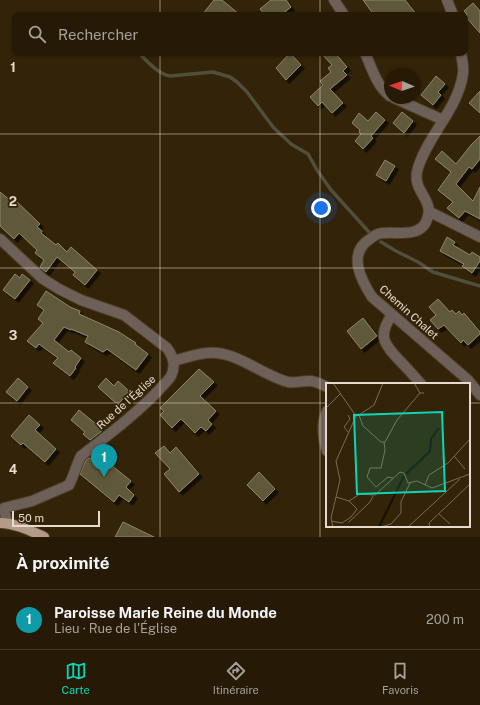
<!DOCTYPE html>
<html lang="fr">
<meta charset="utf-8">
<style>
:root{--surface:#261a06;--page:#322714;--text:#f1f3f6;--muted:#a4a19b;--line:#423828;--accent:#0dd5b5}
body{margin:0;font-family:"Public Sans",sans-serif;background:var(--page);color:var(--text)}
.compass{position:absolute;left:384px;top:68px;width:36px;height:36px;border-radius:50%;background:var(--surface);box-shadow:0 1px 3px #0004;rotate:272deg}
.scale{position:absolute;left:12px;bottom:10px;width:88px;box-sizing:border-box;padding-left:4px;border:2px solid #e5dacb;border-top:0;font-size:11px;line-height:14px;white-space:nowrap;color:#e5dacb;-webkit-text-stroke:3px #332308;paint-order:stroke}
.you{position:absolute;left:321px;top:208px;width:14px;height:14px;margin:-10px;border:3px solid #fff;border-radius:50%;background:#1a73e8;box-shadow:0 0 0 6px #1a73e833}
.badge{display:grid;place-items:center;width:26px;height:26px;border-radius:50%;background:var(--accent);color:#fff;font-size:13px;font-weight:700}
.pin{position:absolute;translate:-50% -33px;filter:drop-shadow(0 1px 2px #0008)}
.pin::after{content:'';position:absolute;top:21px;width:14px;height:12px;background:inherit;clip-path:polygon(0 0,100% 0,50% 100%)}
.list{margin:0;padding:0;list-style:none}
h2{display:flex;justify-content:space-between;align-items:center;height:52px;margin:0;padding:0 16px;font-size:17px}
h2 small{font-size:13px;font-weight:400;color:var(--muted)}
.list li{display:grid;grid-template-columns:26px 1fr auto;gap:12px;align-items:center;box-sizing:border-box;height:60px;padding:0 16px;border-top:1px solid var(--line)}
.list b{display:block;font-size:15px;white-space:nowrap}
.list p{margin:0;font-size:13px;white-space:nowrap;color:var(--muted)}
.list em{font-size:13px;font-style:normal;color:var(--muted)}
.icon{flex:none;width:22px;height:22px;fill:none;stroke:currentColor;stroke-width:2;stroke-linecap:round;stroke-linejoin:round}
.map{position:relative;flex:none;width:480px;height:537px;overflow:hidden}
.search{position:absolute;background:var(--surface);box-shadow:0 1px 3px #0004;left:12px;right:12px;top:12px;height:44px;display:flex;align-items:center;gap:10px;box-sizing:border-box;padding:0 14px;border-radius:8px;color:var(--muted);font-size:15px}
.sheet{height:112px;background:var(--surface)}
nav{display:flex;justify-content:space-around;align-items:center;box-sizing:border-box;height:56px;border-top:1px solid var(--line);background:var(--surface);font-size:11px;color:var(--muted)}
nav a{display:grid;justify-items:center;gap:2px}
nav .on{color:var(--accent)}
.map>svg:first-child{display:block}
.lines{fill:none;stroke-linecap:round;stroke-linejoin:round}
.stream{stroke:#504f3d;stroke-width:3.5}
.building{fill:#5f583a;stroke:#8f8767;filter:url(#shadow)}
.minor-casing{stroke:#4f4027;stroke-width:12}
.major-casing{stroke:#4f4027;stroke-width:12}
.minor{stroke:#6d6058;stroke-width:10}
.major{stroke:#b49a89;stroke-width:10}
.grid{fill:none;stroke:#e5dacb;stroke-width:1;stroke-opacity:0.55}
.labels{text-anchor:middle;stroke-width:3.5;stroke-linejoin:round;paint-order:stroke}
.street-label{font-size:11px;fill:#e5dacb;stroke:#332308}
.inset-river{fill:none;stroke:#101300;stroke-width:2}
.inset-road{fill:none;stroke:#7a6c56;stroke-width:1}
.view{fill:#0dd5b5;fill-opacity:0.15;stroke:#0dd5b5;stroke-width:2}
.inset-edge{fill:none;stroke:#e5dacb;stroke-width:2}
.grid-label{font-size:13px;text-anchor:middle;font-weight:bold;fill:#e5dacb;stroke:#332308;stroke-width:3.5;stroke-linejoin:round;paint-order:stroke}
</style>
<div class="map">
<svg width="480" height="537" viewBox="0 0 480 537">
<defs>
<filter id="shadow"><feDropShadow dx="3.5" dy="3.5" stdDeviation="0" flood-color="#0009"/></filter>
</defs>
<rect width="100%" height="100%" fill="#332308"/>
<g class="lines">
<path class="stream" d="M139 53C148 62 157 73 170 76L213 72 230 77 237 82 247 92 273 127 291 144 308 154 317 170 331 190 369 232
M381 242 396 251 418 262 433 272 480 286"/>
</g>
<path class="building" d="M214 0H222L240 15H202Z
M271 0H286L291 7 281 15H265L260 9Z
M363 0H405L417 15H374Z
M473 3 480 11V33L465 16 467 14 464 11Z
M290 53 301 65 286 80 276 68Z
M321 53H335L347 67 343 71 347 75 330 89 343 103 332 113 322 102 318 106 310 97 323 85 320 81 331 72 328 68 332 65Z
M436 76 445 84 438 92 441 95 433 105 421 95Z
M480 91V113L469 103Z
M376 112 385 120 371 136 373 138 363 149 355 141 361 134 359 132 360 130 352 123 359 113 368 121Z
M402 112 413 121 404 133 393 123Z
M480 136V159L472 169 469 167 456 184 473 201 480 187V219L465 211 459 218 447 208 453 202 438 190 451 172 435 159 442 151 456 164 471 145Z
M385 160 395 166 386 181 376 175Z
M0 192 11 201 14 199 40 224 37 227 42 231 41 233 56 245 58 243 67 252 71 247 97 270 85 285 73 275 75 272 57 257 46 272 40 267 44 260 35 253 37 250 19 233 14 239 0 226Z
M447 237 455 242 453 245 470 255 472 252 480 257V261L472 273 462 266 464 264 440 251Z
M15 274 20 278 22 274 30 280 15 299 3 290Z
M46 291 70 307 80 311 79 314 119 332 136 343 135 344 148 354 136 370 107 349 103 352 85 342 88 336 71 329V330L64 327 54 340 69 352 71 350 81 358 75 367 76 368 70 376 53 363 58 358 39 344 36 348 27 341 43 323 38 319 44 310 37 305Z
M438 299 450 312 452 310 456 314 459 311 462 315 464 313 480 332V334L468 345 463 340 461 343 444 325 438 329 430 320 436 315 429 307Z
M363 318 377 336 361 349 347 331Z
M199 369 214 382 200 396 216 411 208 420 212 424 206 431 201 427 195 433 181 419 172 428 160 415 164 411 160 408Z
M18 378 28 387 17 401 6 392Z
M106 378 114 386 118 381 129 391 118 405 98 387Z
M79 410 103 430 90 440 83 434 85 432 71 420Z
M29 415 40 425 35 430 56 449 45 462 23 443 21 445 11 436Z
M164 446 170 453 176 447 199 474 179 492 164 474 170 469 155 453Z
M101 457 131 481 126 487 134 495 129 502 119 495 114 502 80 474 86 460 90 458Z
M259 472 275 489 263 501 247 485Z
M123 522 154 537H115Z"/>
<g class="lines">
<defs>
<path id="minor" d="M334 0 344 15
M447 0 453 15
M365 53C372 68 376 85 390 96
M461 53C462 60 464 67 463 74 458 109 428 135 418 168 410 192 437 199 426 222 418 239 392 230 378 234 375 235 373 237 370 239 347 253 361 280 372 297L468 380 480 395
M394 98 443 120
M430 212 480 237
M0 239 43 279 59 289 81 300 124 315 167 348C173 356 176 366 171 376 168 381 162 386 159 390 135 415 108 435 81 456 76 466 74 475 69 485L32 501 4 508 7 523
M392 315C377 336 384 344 400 361 407 368 414 376 421 384
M174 361C184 358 196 354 207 353 236 350 261 375 288 382 296 383 302 381 309 381 316 381 321 384 327 387
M327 411C321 424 323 438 327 451"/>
<path id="major" d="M0 523C15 523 31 531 44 537"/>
</defs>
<use href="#minor" class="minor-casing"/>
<use href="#major" class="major-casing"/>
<use href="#minor" class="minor"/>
<use href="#major" class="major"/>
</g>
<path class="grid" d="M160 0V15M320 0V15M160 53V537M320 53V537M0 134H480M0 268H480M0 403H327M469 403H480"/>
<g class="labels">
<g class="street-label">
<text transform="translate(409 312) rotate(42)" y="4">Chemin Chalet</text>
<text transform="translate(126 402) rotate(-42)" y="4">Rue de l'Église</text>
</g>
</g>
<g transform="translate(326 383)">
<rect width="144" height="144" fill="#332308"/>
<path class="inset-river" d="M80 91 104 68 105 56 113 45M53 144 78 93"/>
<path class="inset-road" d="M88 0 94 10H98M0 25 15 10M33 32 48 22 57 0M30 33 33 32 37 43 55 59H59L71 37 94 10M22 49 18 44 24 36 22 32M58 59 59 67 55 85H44L41 94 50 104 62 94 67 95M128 73 139 86M99 102 103 92 122 80 144 56M10 114 23 118 34 111 49 112 74 89 78 90 82 100 91 98 106 105 144 91M113 131 124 141M5 138 16 140 25 134 31 126 23 118M22 140 44 119 47 113M7 144 5 135 14 97 10 78 30 33 7 0M55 144 65 141 75 130V119L84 100M82 144 134 96M104 144 103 140 144 101"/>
<path class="view" d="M116 29 119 108 31 111 28 32Z"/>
<rect width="144" height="144" class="inset-edge"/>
</g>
<g class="grid-label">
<text x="13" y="72">1</text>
<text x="13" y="206">2</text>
<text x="13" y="340">3</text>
<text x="13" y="474">4</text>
</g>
</svg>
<svg class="compass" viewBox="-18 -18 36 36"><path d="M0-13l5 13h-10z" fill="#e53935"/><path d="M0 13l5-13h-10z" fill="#a4a19b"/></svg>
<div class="scale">50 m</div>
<div class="you"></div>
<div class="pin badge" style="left:104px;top:477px;background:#0f9aa8">1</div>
<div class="search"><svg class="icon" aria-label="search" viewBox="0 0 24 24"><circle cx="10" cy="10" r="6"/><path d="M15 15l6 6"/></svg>Rechercher</div>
</div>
<section class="sheet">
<h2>À proximité<small></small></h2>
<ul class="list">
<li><span class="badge" style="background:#0f9aa8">1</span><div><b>Paroisse Marie Reine du Monde</b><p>Lieu · Rue de l'Église</p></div><em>200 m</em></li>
</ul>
</section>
<nav>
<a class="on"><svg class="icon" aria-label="map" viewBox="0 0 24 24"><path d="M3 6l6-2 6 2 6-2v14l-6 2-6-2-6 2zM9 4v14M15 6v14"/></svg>Carte</a>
<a><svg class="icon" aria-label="directions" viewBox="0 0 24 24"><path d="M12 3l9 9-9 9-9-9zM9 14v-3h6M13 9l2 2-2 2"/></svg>Itinéraire</a>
<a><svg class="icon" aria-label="saved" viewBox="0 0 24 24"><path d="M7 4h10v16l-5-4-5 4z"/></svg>Favoris</a>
</nav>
